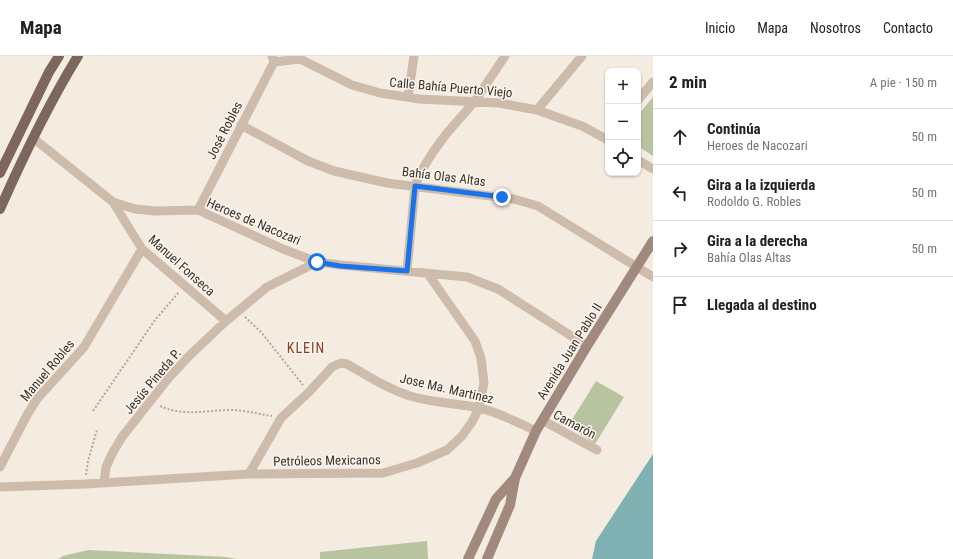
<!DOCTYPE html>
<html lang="es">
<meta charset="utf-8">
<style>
:root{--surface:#fff;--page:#f6f6f6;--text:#202124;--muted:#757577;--line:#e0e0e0}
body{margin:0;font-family:"Roboto Condensed",sans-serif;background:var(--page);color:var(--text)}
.controls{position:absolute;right:12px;top:12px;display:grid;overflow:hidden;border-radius:8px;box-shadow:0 1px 3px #0004}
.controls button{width:36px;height:36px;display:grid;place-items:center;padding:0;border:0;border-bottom:1px solid var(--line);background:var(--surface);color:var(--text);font:20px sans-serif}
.stop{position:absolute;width:12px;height:12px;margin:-9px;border:3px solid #1a73e8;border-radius:50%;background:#fff}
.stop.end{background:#1a73e8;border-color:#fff;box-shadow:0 1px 4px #0008}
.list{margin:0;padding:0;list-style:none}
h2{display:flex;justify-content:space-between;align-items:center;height:52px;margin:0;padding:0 16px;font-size:17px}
h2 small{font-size:13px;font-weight:400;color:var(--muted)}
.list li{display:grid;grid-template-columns:26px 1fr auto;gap:12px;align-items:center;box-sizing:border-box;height:56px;padding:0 16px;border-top:1px solid var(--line)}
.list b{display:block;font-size:15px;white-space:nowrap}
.list p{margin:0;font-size:13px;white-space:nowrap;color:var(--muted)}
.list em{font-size:13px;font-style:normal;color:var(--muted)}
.icon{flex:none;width:22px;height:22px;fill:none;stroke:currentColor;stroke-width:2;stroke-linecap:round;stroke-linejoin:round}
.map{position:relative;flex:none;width:653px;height:503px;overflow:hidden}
header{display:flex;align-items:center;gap:24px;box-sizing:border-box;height:56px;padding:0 20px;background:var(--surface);border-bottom:1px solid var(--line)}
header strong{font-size:19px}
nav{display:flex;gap:22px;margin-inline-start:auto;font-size:14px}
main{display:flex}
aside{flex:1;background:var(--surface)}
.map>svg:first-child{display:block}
.green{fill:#b8c4a0}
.water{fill:#7fb0b2}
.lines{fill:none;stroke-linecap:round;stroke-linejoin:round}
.path{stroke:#b9a596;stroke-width:2;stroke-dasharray:2 2;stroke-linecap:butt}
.minor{stroke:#cdbbac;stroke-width:9}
.secondary{stroke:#a18a7d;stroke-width:10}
.primary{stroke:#7d675c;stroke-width:10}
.route{stroke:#1a73e8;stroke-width:5}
.labels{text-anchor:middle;stroke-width:3;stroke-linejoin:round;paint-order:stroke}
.street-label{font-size:13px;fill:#3b302b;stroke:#fbf5ee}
.neighbourhood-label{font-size:14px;letter-spacing:1px;fill:#8c3b22;stroke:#fbf5ee}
</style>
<header>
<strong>Mapa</strong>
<nav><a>Inicio</a><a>Mapa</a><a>Nosotros</a><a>Contacto</a></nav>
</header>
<main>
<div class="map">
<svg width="653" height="503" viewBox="0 0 653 503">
<rect width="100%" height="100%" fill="#f4ebe1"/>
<path class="green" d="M653 41V100L638 90V59Z
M596 325 624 341 595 388 568 370Z
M427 485 428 503H320V496Z
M88 494 226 501 237 503H58L63 500Z"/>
<path class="water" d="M653 398V503H592L596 485Z"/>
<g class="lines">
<path class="path" d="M245 261 261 276 303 329
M160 350C185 361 206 354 231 354 245 354 258 358 272 360
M93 355 155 264 179 236
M86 419 88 405 97 374"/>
<path class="minor" d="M272 0 274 6 300 3 352 29 380 37 420 43 499 47 537 54 582 70 608 84
M408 41 414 0
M638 44 653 26
M537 54 582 0
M241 69 308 105 334 115 387 127 514 143 538 150 653 221
M33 82 113 146 135 153 155 155 198 154 283 193 317 206 341 209 467 221 498 233 587 290
M638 104 653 113
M113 146 142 193 226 265
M198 154 274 6
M407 215 415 130 420 117 433 96 447 77 475 45 505 0
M542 364 597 394
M0 411 27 359 37 343 84 291 142 193
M249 418 281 362 309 336 332 311 341 307 347 308C368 320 388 333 410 340 433 347 456 347 479 352 499 356 518 367 536 375
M104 426 106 411 112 398 122 381 167 324 189 300 226 265 267 231 317 206
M0 431 85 428 249 418 383 417 417 407 447 394 462 380 472 366 479 352 484 327 481 302 475 285 428 218"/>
<path class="secondary" d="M468 503 496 443 515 422
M487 503 510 449 515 422 536 375 587 290 653 185"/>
<path class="primary" d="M0 117 49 16 59 0
M0 153C23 101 48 49 78 0"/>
</g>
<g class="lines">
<path class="route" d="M317 206 340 210 407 215 415 130 502 141"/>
</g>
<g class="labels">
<g class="street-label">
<text transform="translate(451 31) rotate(5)" y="5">Calle Bahía Puerto Viejo</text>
<text transform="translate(224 74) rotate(-63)" y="5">José Robles</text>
<text transform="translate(444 120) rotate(7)" y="5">Bahía Olas Altas</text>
<text transform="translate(254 165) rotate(23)" y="5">Heroes de Nacozari</text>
<text transform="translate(182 209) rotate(42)" y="5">Manuel Fonseca</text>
<text transform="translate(569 295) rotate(-58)" y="5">Avenida Juan Pablo II</text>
<text transform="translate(47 314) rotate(-50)" y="5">Manuel Robles</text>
<text transform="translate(152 325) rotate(-50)" y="5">Jesús Pineda P.</text>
<text transform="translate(447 332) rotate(13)" y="5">Jose Ma. Martinez</text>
<text transform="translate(575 368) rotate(28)" y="5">Camarón</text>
<text transform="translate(327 404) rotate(-1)" y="5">Petróleos Mexicanos</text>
</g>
<g class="neighbourhood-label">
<text x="306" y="297">KLEIN</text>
</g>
</g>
</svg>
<div class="controls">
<button>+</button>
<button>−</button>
<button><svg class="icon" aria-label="locate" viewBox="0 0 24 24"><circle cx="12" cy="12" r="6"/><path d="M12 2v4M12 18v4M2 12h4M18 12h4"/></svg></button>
</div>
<div class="stop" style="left:317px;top:206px"></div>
<div class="stop end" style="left:502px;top:141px"></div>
</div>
<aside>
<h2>2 min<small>A pie · 150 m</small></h2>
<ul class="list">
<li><svg class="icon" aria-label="ahead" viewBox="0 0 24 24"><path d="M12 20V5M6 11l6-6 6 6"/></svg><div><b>Continúa</b><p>Heroes de Nacozari</p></div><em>50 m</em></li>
<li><svg class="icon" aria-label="left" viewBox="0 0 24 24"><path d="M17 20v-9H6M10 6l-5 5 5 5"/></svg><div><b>Gira a la izquierda</b><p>Rodoldo G. Robles</p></div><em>50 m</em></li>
<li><svg class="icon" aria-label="right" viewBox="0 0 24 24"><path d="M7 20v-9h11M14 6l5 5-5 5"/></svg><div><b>Gira a la derecha</b><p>Bahía Olas Altas</p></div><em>50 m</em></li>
<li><svg class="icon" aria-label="arrive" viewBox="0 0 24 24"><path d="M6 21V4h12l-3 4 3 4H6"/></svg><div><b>Llegada al destino</b></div></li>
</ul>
</aside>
</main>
